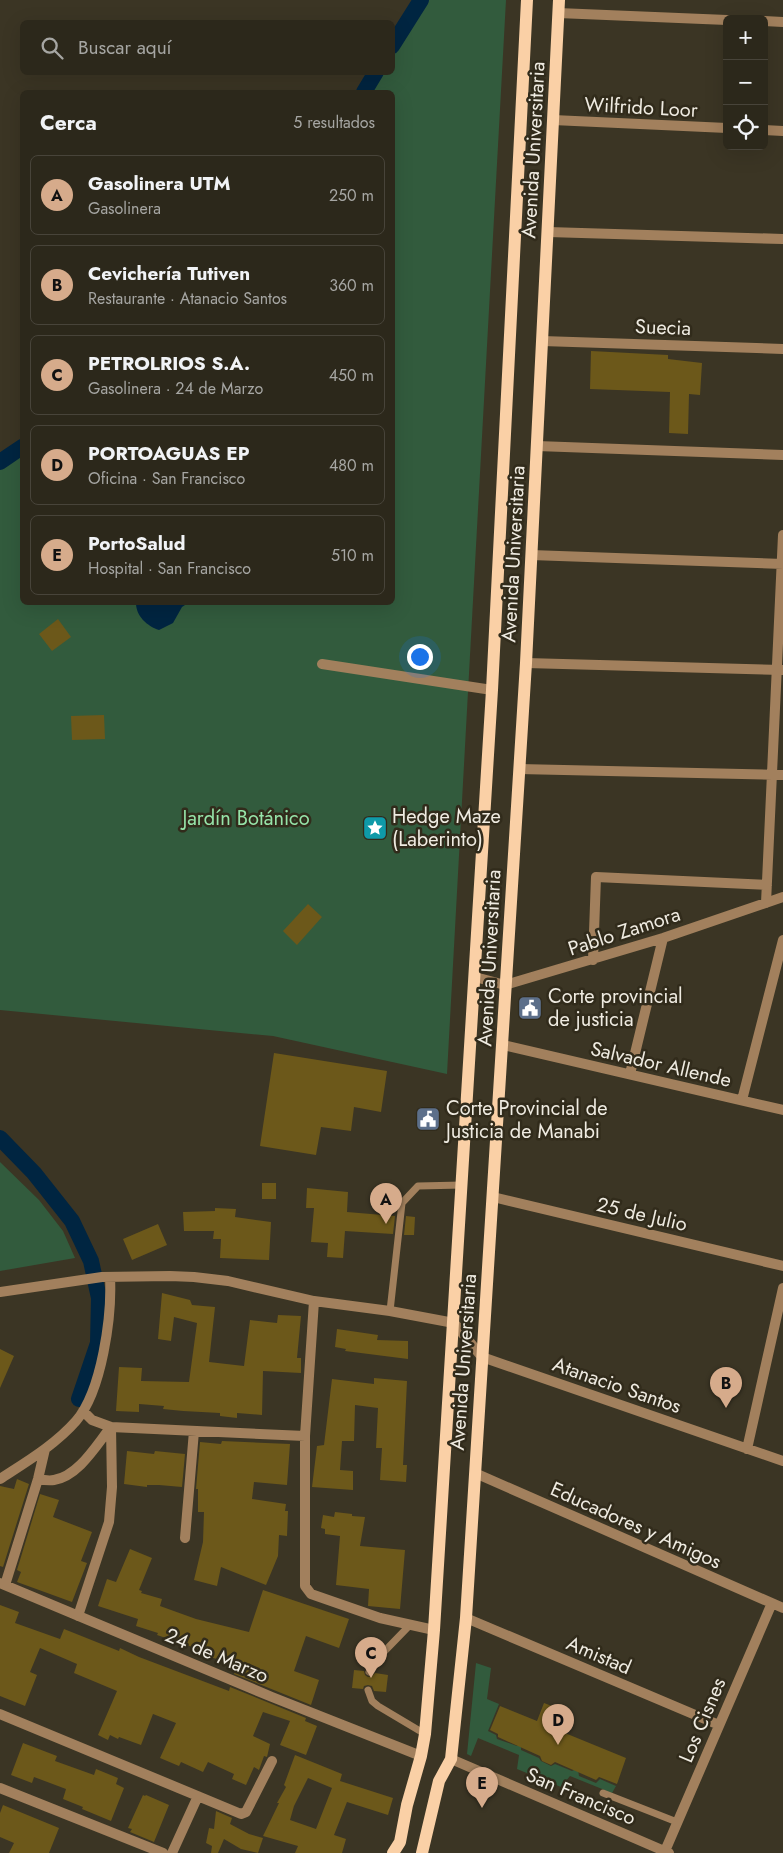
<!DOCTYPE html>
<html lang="es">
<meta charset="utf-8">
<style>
:root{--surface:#2c281b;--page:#343024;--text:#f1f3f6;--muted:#a6a6a3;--line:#48443a;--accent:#d6ab8b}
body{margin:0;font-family:Jost,sans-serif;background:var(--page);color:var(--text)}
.controls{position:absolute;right:15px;top:15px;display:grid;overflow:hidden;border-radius:8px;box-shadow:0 5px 20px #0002}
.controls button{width:45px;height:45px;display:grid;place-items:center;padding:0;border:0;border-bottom:1px solid var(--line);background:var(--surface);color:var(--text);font:25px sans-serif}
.you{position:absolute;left:419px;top:656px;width:18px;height:18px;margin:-12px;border:4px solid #fff;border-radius:50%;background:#1a73e8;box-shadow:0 0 0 8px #1a73e833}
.badge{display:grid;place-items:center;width:32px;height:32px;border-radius:50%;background:var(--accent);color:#111;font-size:16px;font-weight:700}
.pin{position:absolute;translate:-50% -41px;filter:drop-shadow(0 1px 2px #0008)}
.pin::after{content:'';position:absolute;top:26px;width:18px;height:15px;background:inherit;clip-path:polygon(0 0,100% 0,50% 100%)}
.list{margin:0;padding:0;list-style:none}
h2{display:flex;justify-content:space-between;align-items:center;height:65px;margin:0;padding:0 20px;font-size:21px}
h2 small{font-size:16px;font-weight:400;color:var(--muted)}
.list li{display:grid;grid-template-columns:32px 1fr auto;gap:15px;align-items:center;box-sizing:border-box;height:80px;margin:0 10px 10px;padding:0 10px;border:1px solid var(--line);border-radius:8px}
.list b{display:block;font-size:19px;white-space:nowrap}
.list p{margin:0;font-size:16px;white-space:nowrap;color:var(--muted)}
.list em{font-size:16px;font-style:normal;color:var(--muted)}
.icon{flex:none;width:28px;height:28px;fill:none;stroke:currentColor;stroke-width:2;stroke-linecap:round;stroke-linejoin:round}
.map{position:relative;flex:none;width:783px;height:1853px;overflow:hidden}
.search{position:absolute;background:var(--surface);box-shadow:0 5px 20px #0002;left:20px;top:20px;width:375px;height:55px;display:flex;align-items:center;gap:12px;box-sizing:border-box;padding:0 18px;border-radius:8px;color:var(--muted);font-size:19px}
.panel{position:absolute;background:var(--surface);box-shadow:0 5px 20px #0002;left:20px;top:90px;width:375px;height:515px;border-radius:8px}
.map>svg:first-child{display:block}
.green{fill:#325b3d}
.water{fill:#002541}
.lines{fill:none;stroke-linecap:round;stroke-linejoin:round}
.canal{stroke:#002541;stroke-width:16}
.building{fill:#6c581a;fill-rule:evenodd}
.service{stroke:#a2805d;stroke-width:7}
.minor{stroke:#a2805d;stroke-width:10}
.primary{stroke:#fad0a6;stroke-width:12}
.labels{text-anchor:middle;stroke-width:5;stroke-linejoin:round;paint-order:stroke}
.street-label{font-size:20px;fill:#efebe1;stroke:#312b1b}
.poi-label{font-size:20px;fill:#efebe1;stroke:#312b1b;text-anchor:start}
.park-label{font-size:20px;fill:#96e4a9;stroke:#312b1b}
</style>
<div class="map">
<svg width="783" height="1853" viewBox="0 0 783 1853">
<rect width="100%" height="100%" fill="#3b3524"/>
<path class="green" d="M421 0H506L447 1074 273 1036 0 1010V462L22 447V602H392V92H364L376 73 392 72 393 46Z
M0 1162 39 1200 63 1231 75 1258 0 1271Z
M476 1663 491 1668 487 1699 499 1704 488 1731 496 1735 497 1739 517 1746 518 1745 521 1746V1750L539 1758 541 1761 551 1766 555 1764 572 1771 576 1769 578 1770 579 1776 596 1783 600 1779 616 1786 612 1793 570 1776 561 1787 517 1769 519 1755 478 1738 471 1756 467 1754Z"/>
<path class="water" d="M136 603V602L188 603 182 607 173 623 159 630C147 626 136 616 136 603Z"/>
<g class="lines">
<path class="canal" d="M392 46 421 0
M364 92 376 72
M0 462 22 447
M0 1138 34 1173 72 1221 91 1261 99 1298 98 1343 79 1399"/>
</g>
<path class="building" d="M591 351 668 355V359L702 363 700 395 689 394 688 434 669 433 670 392 590 389Z
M58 619 71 637 52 651 39 634Z
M104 715 105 739 72 740 71 716Z
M308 904 322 917 297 945 283 931Z
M274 1053 387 1071 381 1112 354 1107 351 1131 321 1127 316 1155 260 1146Z
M262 1183H276V1199H262Z
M307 1188 348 1192 347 1212 395 1216 393 1234 345 1231 343 1258 327 1257 328 1243 311 1242 314 1208H306Z
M215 1208 236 1209 235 1217 271 1222 269 1260 220 1258 221 1239H213L214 1231H184L183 1212 215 1211Z
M406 1216 415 1217 414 1235H404Z
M158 1224 167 1245 132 1260 123 1239Z
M162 1293 190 1300 192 1305 215 1307 209 1362 244 1366 250 1320 277 1323 278 1315 301 1316 297 1358H301V1373L263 1371 262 1415 237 1413V1418L220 1416V1413L183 1411 163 1409 164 1406 139 1404V1412L116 1411 119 1367 142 1368 141 1381 189 1382 197 1323 174 1317 171 1341 158 1339Z
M337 1329 378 1335 377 1340 408 1341V1359L345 1351 346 1349 335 1347Z
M0 1349 14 1356 0 1388Z
M374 1378 407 1381 403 1465H407L406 1482 380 1480 382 1448H376L378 1408 355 1405 354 1441H342L340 1470 353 1471V1490L312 1487 317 1446 324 1445 332 1379 374 1384Z
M222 1441 290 1444 287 1485 254 1482 252 1499 286 1504 285 1511H288L287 1536 279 1535 278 1556 266 1585 221 1567 217 1586 194 1580 203 1542 204 1512H198V1489H196L200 1442 221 1444Z
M127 1451 154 1454 155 1451 185 1454 182 1487 159 1485H147V1487L124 1484Z
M17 1479 29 1484 3 1567 0 1566V1486L14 1489Z
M40 1494 59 1500 53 1517 92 1532 81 1561 87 1563 72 1602 17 1582 21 1572 17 1570Z
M335 1512 352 1514V1516L365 1517 360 1546 405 1550 400 1609 368 1606 369 1589 336 1585 340 1536 325 1534V1529L321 1528 323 1515 334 1517Z
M130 1549 152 1558 139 1590 142 1591 141 1593 162 1599 160 1606 196 1619 249 1632 263 1590 349 1619 339 1648 306 1636 294 1671 319 1680 311 1705 234 1674 238 1664 209 1657 210 1653 157 1635 158 1633 136 1626 138 1619 98 1606 107 1579 116 1582Z
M0 1605 19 1612 15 1623 60 1639 64 1629 119 1651 120 1648 139 1657 229 1691 230 1687 306 1718 305 1721 317 1726 306 1755 280 1745 290 1721 263 1712 253 1736 270 1744 267 1757 264 1756 259 1770 254 1767 246 1785 232 1779 234 1774 208 1762 203 1772 181 1762 179 1766 160 1758 176 1723 153 1714 141 1745 119 1737 118 1739 110 1735 108 1740 98 1735 117 1691 74 1673 77 1664 40 1648 30 1672 37 1675 25 1706 0 1696Z
M354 1670 364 1671 365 1675 368 1677 372 1676 375 1673 388 1675 386 1692 374 1691 372 1686 368 1685 364 1686 363 1689 352 1688Z
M544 1703 568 1712 560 1731 626 1758 617 1784 599 1777 596 1780 555 1762 551 1765 542 1761 540 1756 498 1737V1734L490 1730 500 1706 537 1721Z
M23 1743 57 1756 55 1761 94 1775 96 1769 118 1778 116 1784 124 1788 111 1821 82 1809 83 1807 63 1799 66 1789 34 1777 32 1783 11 1775Z
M295 1755 342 1774 340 1781 393 1798 388 1815 347 1802 334 1835 346 1839 342 1853H295L298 1846 263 1836 279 1803H277L286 1787 284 1785ZM308 1778 332 1788 316 1829 290 1820 294 1806Z
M143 1795 145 1796 146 1795 169 1805 154 1842 130 1832 132 1829 128 1828Z
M3 1805 59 1828 49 1853H9L14 1843 0 1837V1813Z
M216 1811 232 1818 230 1824 249 1834 263 1838 258 1853 241 1849 224 1839 218 1853H211L212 1846 206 1843 209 1828 214 1829Z"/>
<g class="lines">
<path class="service" d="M390 1311 402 1203 418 1186 462 1185
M369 1672 377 1659 409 1626
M368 1690 372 1701 378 1706 425 1734
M603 1793 677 1822"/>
<path class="minor" d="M558 13 727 20
M764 21 783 22
M553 120 727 128
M764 130 783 131
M548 232 783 239
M542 341 783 349
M537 446 783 455
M531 555 783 564
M526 663 782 670
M322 664 492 690
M519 769 783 775
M766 903 783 535
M593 960 596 877 767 885
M475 977 505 985 663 938 783 897
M503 1045 783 1110
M630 1074 663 938
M742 1100 783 940
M493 1197 783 1266
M0 1292 102 1277 170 1276 194 1277 228 1281 314 1301 390 1311 454 1323 482 1357 783 1461
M314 1301 305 1436V1586L311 1594 380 1618 434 1630
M83 1411 92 1420 111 1427 305 1436
M747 1449 783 1288
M475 1473 783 1608
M0 1479C26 1462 55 1445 76 1421 102 1391 112 1316 110 1277
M38 1479C43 1480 49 1481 54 1480 79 1476 97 1444 111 1427
M185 1538 194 1431
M0 1583 272 1697 421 1756
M5 1585 38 1479 45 1449
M78 1616 109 1522 112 1487 111 1427
M466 1618 719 1725
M0 1714 241 1814 246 1812 272 1761
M451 1759 669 1853
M0 1788 163 1853
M665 1851 772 1603
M172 1853 198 1796"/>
<path class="primary" d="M393 1853 400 1842 407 1805 421 1756 425 1734 434 1630 492 690 527 0
M422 1853 439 1781 451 1759 466 1618 526 663 559 0"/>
</g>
<defs>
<symbol id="sight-square" viewBox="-11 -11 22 22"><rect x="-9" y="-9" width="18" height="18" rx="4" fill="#0f9aa8" stroke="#312b1b"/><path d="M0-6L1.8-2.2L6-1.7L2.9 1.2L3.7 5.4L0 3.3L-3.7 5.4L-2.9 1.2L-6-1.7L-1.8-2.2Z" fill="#fff"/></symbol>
<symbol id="civic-square" viewBox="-11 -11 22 22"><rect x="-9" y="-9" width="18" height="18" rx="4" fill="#5c6f8a" stroke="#312b1b"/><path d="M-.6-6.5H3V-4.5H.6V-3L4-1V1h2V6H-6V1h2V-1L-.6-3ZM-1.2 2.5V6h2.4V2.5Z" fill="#fff"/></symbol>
</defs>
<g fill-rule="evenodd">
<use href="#sight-square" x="361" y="814" width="28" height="28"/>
<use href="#civic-square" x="516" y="994" width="28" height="28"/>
<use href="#civic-square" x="414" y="1105" width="28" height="28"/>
</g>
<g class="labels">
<g class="street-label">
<text transform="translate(641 107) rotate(3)" y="7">Wilfrido Loor</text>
<text transform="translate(533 150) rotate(-87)" y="7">Avenida Universitaria</text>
<text transform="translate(663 327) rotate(2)" y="7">Suecia</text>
<text transform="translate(513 554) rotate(-87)" y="7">Avenida Universitaria</text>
<text transform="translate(624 931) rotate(-18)" y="7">Pablo Zamora</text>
<text transform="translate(489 958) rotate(-87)" y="7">Avenida Universitaria</text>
<text transform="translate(661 1064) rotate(13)" y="7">Salvador Allende</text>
<text transform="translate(642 1214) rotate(13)" y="7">25 de Julio</text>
<text transform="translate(463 1362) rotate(-86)" y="7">Avenida Universitaria</text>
<text transform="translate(617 1385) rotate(19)" y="7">Atanacio Santos</text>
<text transform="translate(636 1525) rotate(24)" y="7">Educadores y Amigos</text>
<text transform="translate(217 1655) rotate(23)" y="7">24 de Marzo</text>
<text transform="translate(599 1655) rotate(23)" y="7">Amistad</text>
<text transform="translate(702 1720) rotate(-67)" y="7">Los Cisnes</text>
<text transform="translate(581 1796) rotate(23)" y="7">San Francisco</text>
</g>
<g class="poi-label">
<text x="392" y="823">Hedge Maze<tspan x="392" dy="23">(Laberinto)</tspan></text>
<text x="548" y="1003">Corte provincial<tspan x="548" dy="23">de justicia</tspan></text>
<text x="446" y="1115">Corte Provincial de<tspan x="446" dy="23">Justicia de Manabi</tspan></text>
</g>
<g class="park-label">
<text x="246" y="825">Jardín Botánico</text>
</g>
</g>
</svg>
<div class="controls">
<button>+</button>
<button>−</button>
<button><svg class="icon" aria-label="locate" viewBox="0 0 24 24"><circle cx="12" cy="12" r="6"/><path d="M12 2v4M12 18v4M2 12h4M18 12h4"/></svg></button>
</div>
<div class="you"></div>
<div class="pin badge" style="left:386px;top:1224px">A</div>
<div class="pin badge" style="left:726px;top:1408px">B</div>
<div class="pin badge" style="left:371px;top:1678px">C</div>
<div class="pin badge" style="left:558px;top:1745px">D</div>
<div class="pin badge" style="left:482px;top:1808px">E</div>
<div class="search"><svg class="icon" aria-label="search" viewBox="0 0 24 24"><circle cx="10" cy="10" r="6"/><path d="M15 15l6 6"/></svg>Buscar aquí</div>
<section class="panel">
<h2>Cerca<small>5 resultados</small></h2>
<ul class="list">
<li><span class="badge">A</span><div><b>Gasolinera UTM</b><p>Gasolinera</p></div><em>250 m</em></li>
<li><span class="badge">B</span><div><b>Cevichería Tutiven</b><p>Restaurante · Atanacio Santos</p></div><em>360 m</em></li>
<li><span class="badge">C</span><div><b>PETROLRIOS S.A.</b><p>Gasolinera · 24 de Marzo</p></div><em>450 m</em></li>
<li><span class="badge">D</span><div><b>PORTOAGUAS EP</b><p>Oficina · San Francisco</p></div><em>480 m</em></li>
<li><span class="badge">E</span><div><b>PortoSalud</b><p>Hospital · San Francisco</p></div><em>510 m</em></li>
</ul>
</section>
</div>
